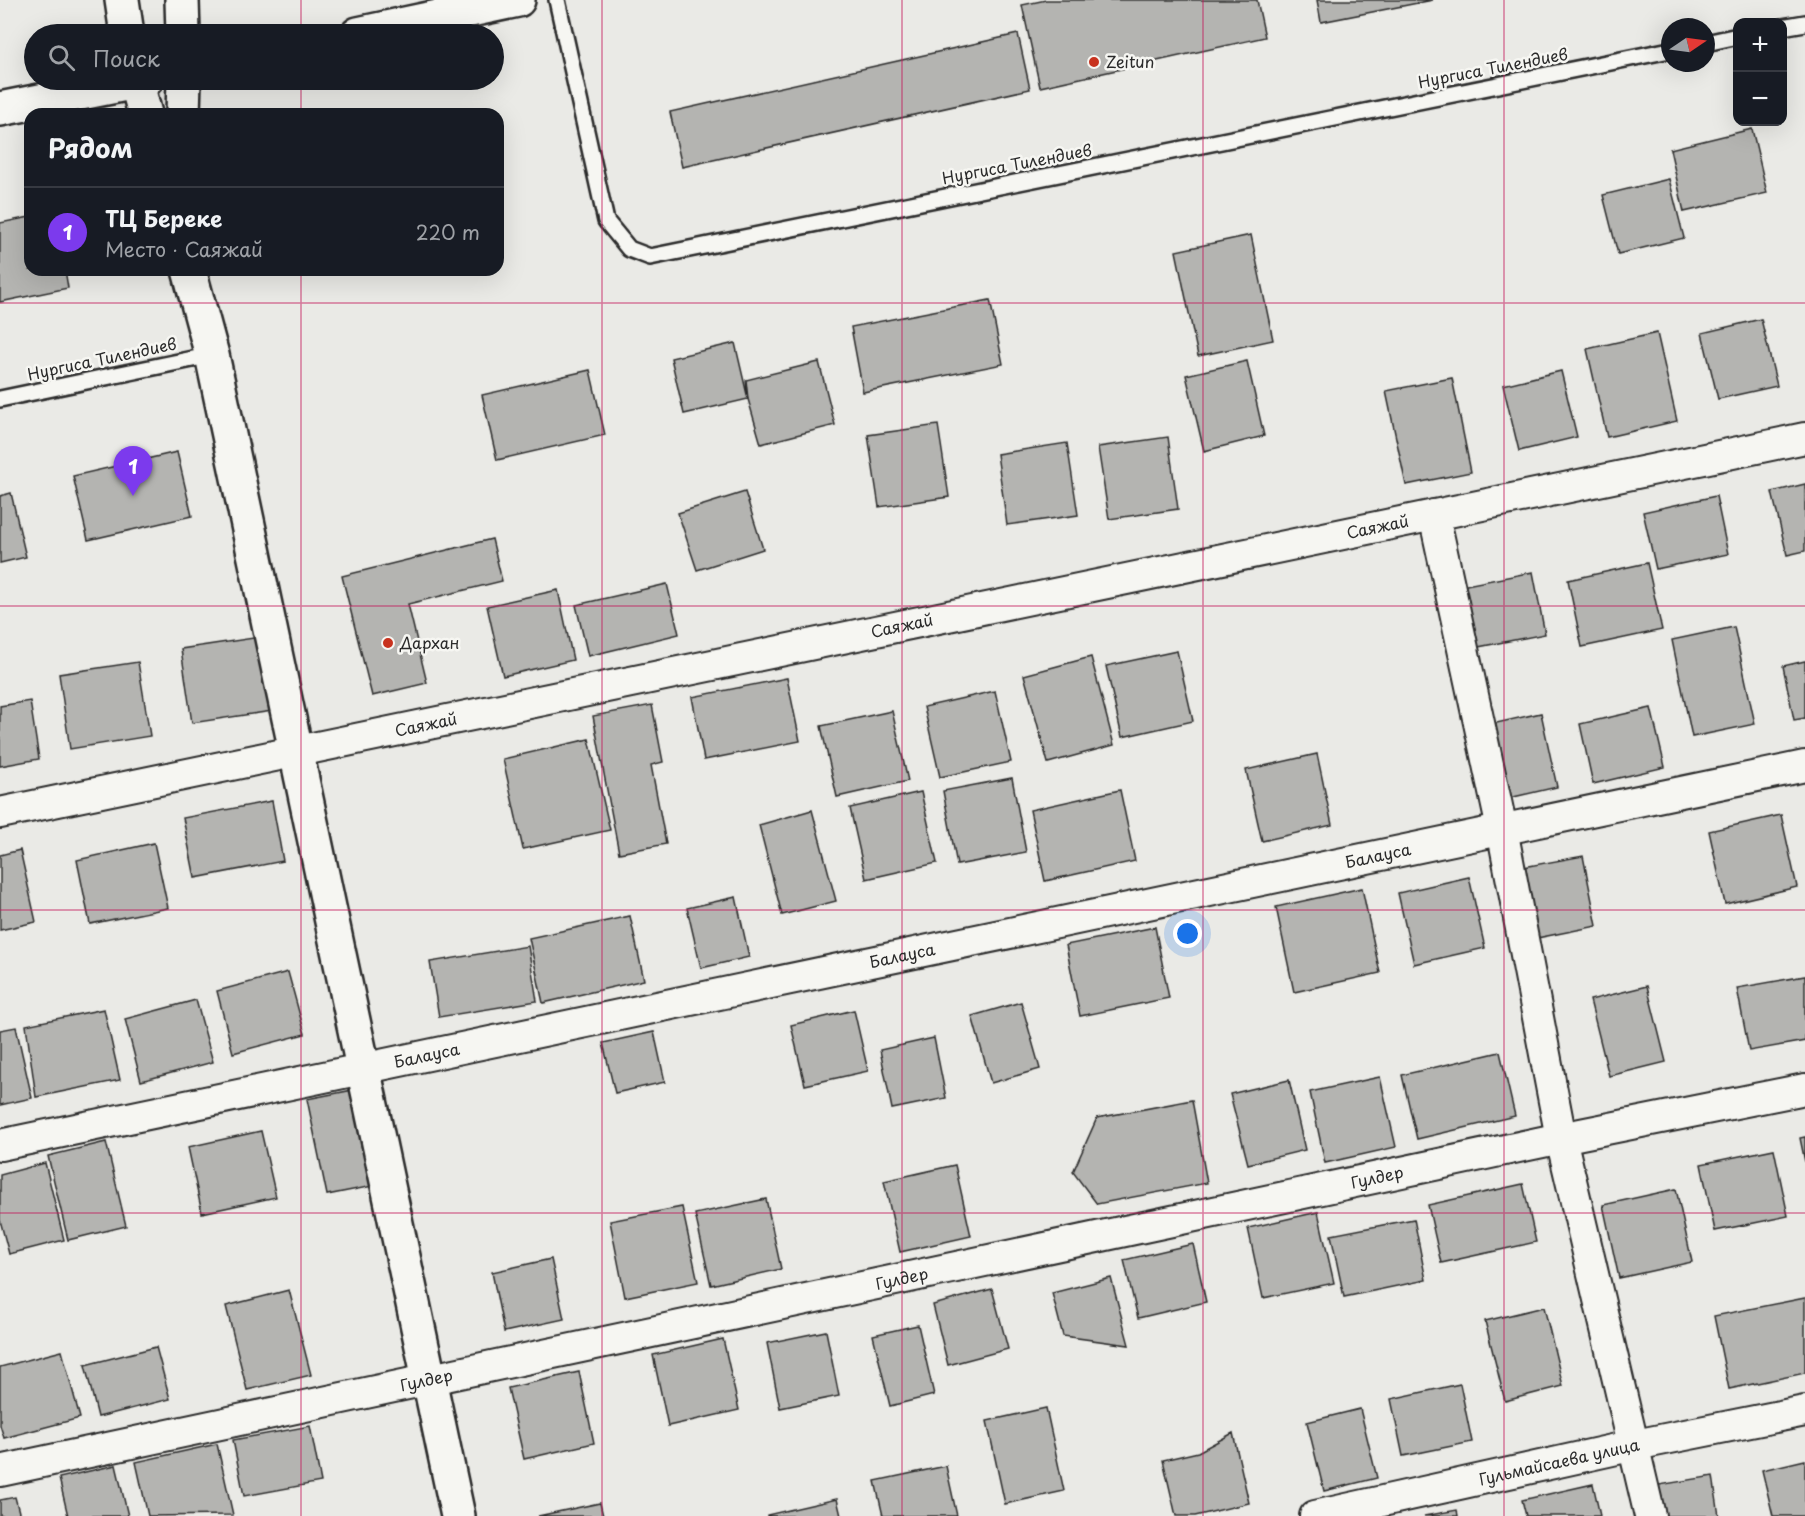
<!DOCTYPE html>
<html lang="ru">
<meta charset="utf-8">
<style>
:root{--surface:#171b24;--page:#242831;--text:#f1f3f6;--muted:#9ea1a6;--line:#363941;--accent:#7c3aed}
body{margin:0;font-family:"Playpen Sans",sans-serif;background:var(--page);color:var(--text)}
.controls{position:absolute;right:18px;top:18px;display:grid;overflow:hidden;border-radius:12px;box-shadow:0 6px 24px #0002}
.controls button{width:54px;height:54px;display:grid;place-items:center;padding:0;border:0;border-bottom:2px solid var(--line);background:var(--surface);color:var(--text);font:30px sans-serif}
.compass{position:absolute;left:1661px;top:18px;width:54px;height:54px;border-radius:50%;background:var(--surface);box-shadow:0 6px 24px #0002;rotate:77deg}
.you{position:absolute;left:1188px;top:934px;width:21px;height:21px;margin:-15px;border:4px solid #fff;border-radius:50%;background:#1a73e8;box-shadow:0 0 0 9px #1a73e833}
.badge{display:grid;place-items:center;width:39px;height:39px;border-radius:50%;background:var(--accent);color:#fff;font-size:20px;font-weight:700}
.pin{position:absolute;translate:-50% -50px;filter:drop-shadow(0 2px 3px #0008)}
.pin::after{content:'';position:absolute;top:32px;width:21px;height:18px;background:inherit;clip-path:polygon(0 0,100% 0,50% 100%)}
.list{margin:0;padding:0;list-style:none}
h2{display:flex;justify-content:space-between;align-items:center;height:78px;margin:0;padding:0 24px;font-size:26px}
h2 small{font-size:20px;font-weight:400;color:var(--muted)}
.list li{display:grid;grid-template-columns:39px 1fr auto;gap:18px;align-items:center;box-sizing:border-box;height:90px;padding:0 24px;border-top:2px solid var(--line)}
.list b{display:block;font-size:22px;white-space:nowrap}
.list p{margin:0;font-size:20px;white-space:nowrap;color:var(--muted)}
.list em{font-size:20px;font-style:normal;color:var(--muted)}
.icon{flex:none;width:33px;height:33px;fill:none;stroke:currentColor;stroke-width:2;stroke-linecap:round;stroke-linejoin:round}
.map{position:relative;flex:none;width:1805px;height:1516px;overflow:hidden}
.search{position:absolute;background:var(--surface);box-shadow:0 6px 24px #0002;left:24px;top:24px;width:480px;height:66px;display:flex;align-items:center;gap:15px;box-sizing:border-box;padding:0 21px;border-radius:33px;color:var(--muted);font-size:22px}
.panel{position:absolute;background:var(--surface);box-shadow:0 6px 24px #0002;left:24px;top:108px;width:480px;height:168px;border-radius:18px}
.map>svg:first-child{display:block}
.building{fill:#b4b4b1;stroke:#2b2b2b;stroke-width:1.5}
.lines{fill:none;stroke-linecap:round;stroke-linejoin:round}
.service-casing{stroke:#2b2b2b;stroke-width:20}
.minor-casing{stroke:#2b2b2b;stroke-width:34}
.tertiary-casing{stroke:#2b2b2b;stroke-width:38}
.service{stroke:#f6f6f2;stroke-width:15}
.minor{stroke:#f6f6f2;stroke-width:30}
.tertiary{stroke:#f6f6f2;stroke-width:33}
.grid{fill:none;stroke:#c2185b;stroke-width:1.5;stroke-opacity:0.55}
.poi-dot{fill:#c8321e;stroke:#f6f6f2;stroke-width:2}
.labels{text-anchor:middle;stroke-width:5;stroke-linejoin:round;paint-order:stroke}
.poi-label{font-size:16px;fill:#2b2b2b;stroke:#f6f6f2;text-anchor:start}
.street-label{font-size:16px;fill:#2b2b2b;stroke:#f6f6f2}
</style>
<div class="map">
<svg width="1805" height="1516" viewBox="0 0 1805 1516">
<rect width="100%" height="100%" fill="#eaeae6"/>
<filter id="ink" filterUnits="userSpaceOnUse"><feTurbulence type="fractalNoise" baseFrequency=".0167" numOctaves="2"/><feDisplacementMap in="SourceGraphic" scale="12" xChannelSelector="R" yChannelSelector="G"/><feConvolveMatrix kernelMatrix="1 2 1 2 8 2 1 2 1" color-interpolation-filters="sRGB"/></filter>
<g filter="url(#ink)">
<path class="building" d="M1046 0H1257L1265 37 1040 87 1022 5Z
M1317 0H1433L1321 22Z
M1018 34 1030 89 682 167 670 112Z
M1752 129 1767 193 1684 212 1670 149Z
M1669 179 1684 238 1618 254 1603 195Z
M30 217V270H65L68 288 0 302V223Z
M1251 235 1273 340 1198 356 1176 251Z
M990 300 1003 364 863 392 851 327Z
M1761 319 1777 386 1718 399 1702 333Z
M1657 333 1677 421 1607 437 1587 349Z
M735 343 748 399 684 414 671 358Z
M1247 361 1264 436 1204 451 1186 375Z
M819 362 835 425 761 444 748 399 746 380Z
M590 370 605 435 497 460 482 395Z
M1561 371 1577 437 1519 451 1503 385Z
M1452 378 1471 472 1406 485 1386 391Z
M938 425 949 497 879 507 868 435Z
M1168 437 1178 509 1109 519 1098 447Z
M1067 443 1078 515 1007 525 997 454Z
M177 452 192 516 88 540 73 476Z
M1805 484V551L1787 555 1772 492Z
M745 492 763 549 697 570 678 513Z
M11 493 26 557 0 563V496Z
M1716 496 1728 554 1656 569 1643 512Z
M492 539 502 581 408 604 427 683 372 696 342 576Z
M1647 563 1662 630 1582 647 1568 580Z
M1533 572 1545 634 1473 648 1461 586Z
M667 584 679 634 588 656 576 605Z
M558 590 573 660 503 676 487 606Z
M1734 627 1755 724 1692 737 1672 640Z
M260 637 272 711 192 723 181 649Z
M1177 651 1193 721 1122 737 1106 666Z
M1091 657 1114 745 1048 763 1024 675Z
M1805 661V718L1794 720 1783 666Z
M138 662 150 736 70 749 59 674Z
M787 678 800 741 704 760 692 697Z
M995 691 1011 762 940 777 924 707Z
M30 701 39 759 0 766V706Z
M652 705 663 762 651 765 666 844 619 853 593 716Z
M1651 708 1665 767 1593 784 1580 724Z
M892 711 908 781 837 797 821 726Z
M1541 713 1557 787 1509 798 1492 724Z
M589 739 610 830 523 849 503 759Z
M1317 754 1332 825 1262 841 1246 770Z
M1012 778 1026 852 957 865 943 791Z
M1120 790 1135 861 1045 881 1030 810Z
M921 792 937 863 866 879 850 808Z
M272 801 283 861 195 878 183 818Z
M812 810 836 901 782 915 759 825Z
M1781 815 1797 887 1725 904 1709 831Z
M154 843 168 908 90 924 77 860Z
M20 850 36 922 0 930V855Z
M1583 856 1597 926 1537 938 1523 867Z
M1469 877 1485 948 1414 964 1398 893Z
M1362 888 1380 973 1294 992 1276 907Z
M736 897 749 957 701 968 687 908Z
M630 916 644 980 543 1003 529 938Z
M1155 927 1169 998 1080 1016 1066 945Z
M528 946 537 1001 439 1017 430 962Z
M288 972 305 1034 233 1053 217 991Z
M1805 976V1041L1749 1051 1737 988Z
M1647 986 1666 1062 1609 1076 1590 1000Z
M196 1000 213 1062 141 1081 125 1019Z
M1021 1002 1040 1069 991 1083 972 1016Z
M104 1009 120 1080 36 1097 26 1025Z
M854 1010 868 1071 805 1085 791 1025Z
M16 1027 32 1098 0 1105V1030Z
M654 1032 665 1082 615 1093 603 1043Z
M934 1038 946 1098 892 1109 880 1050Z
M1500 1052 1515 1116 1417 1139 1402 1075Z
M1380 1077 1396 1147 1325 1163 1310 1092Z
M1289 1080 1305 1150 1248 1164 1230 1094Z
M353 1090 373 1186 327 1195 307 1099Z
M1192 1100 1207 1183 1097 1204 1073 1172 1097 1118Z
M261 1131 276 1197 202 1213 188 1147Z
M1805 1137V1162L1800 1138Z
M106 1142 126 1226 68 1240 48 1156Z
M1774 1149 1788 1216 1715 1231 1701 1164Z
M45 1163 64 1240 9 1254 0 1220V1175Z
M955 1165 971 1236 900 1252 884 1181Z
M1523 1184 1536 1242 1441 1263 1428 1205Z
M1676 1189 1692 1262 1619 1278 1603 1205Z
M766 1199 781 1269 711 1285 695 1214Z
M682 1207 698 1282 625 1297 610 1221Z
M1318 1212 1334 1283 1263 1298 1248 1228Z
M1414 1219 1426 1280 1344 1297 1331 1235Z
M1193 1244 1206 1302 1138 1318 1124 1260Z
M551 1259 564 1319 504 1332 492 1272Z
M1111 1278 1129 1345 1063 1336 1052 1293Z
M992 1289 1008 1349 948 1365 933 1305Z
M289 1290 311 1375 247 1390 226 1306Z
M1805 1298V1373L1729 1389 1714 1316Z
M1544 1307 1563 1386 1505 1401 1485 1321Z
M918 1325 934 1395 890 1406 873 1335Z
M826 1331 839 1396 780 1408 767 1343Z
M723 1339 739 1410 668 1426 653 1355Z
M156 1347 170 1399 98 1417 85 1365Z
M62 1351 80 1418 4 1438 0 1425V1367Z
M579 1372 594 1443 524 1459 508 1388Z
M1460 1384 1472 1442 1403 1456 1391 1399Z
M1046 1408 1064 1491 1005 1504 987 1421Z
M1360 1409 1377 1478 1324 1491 1307 1422Z
M310 1426 321 1482 244 1496 233 1440Z
M1233 1433 1249 1503 1195 1516H1176L1163 1460 1198 1452Z
M217 1444 233 1515 148 1516 136 1462Z
M1805 1460V1516H1773L1762 1470Z
M116 1465 128 1516H68L59 1478Z
M946 1466 957 1516H883L875 1481Z
M1713 1476 1719 1516H1658L1653 1486Z
M1593 1484 1600 1516H1526L1522 1500Z
M15 1497 20 1516H0V1500Z
M837 1499 841 1516H767V1515Z
M600 1503 603 1516H538Z
M1457 1510 1458 1516H1424Z"/>
<g class="lines">
<defs>
<path id="service" d="M557 0 606 221 629 249 650 257 1670 50
M1782 27 1805 23
M1706 43 1738 36
M0 399 212 355"/>
<g id="minor">
<path d="M1434 515 1502 829 1561 1138 1650 1516"/>
<path id="s1" d="M0 813 1805 438"/>
<path id="s2" d="M0 1145 1805 766"/>
<path id="s3" d="M0 1471 1561 1138 1805 1089"/>
<path id="s4" d="M1315 1516 1635 1445 1805 1411"/>
</g>
<path id="tertiary" d="M122 0 127 34
M182 0 183 34
M358 34 518 0
M136 80 145 114
M0 109 146 80
M183 114 184 80
M189 270 212 355 458 1516"/>
</defs>
<use href="#service" class="service-casing"/>
<use href="#minor" class="minor-casing"/>
<use href="#tertiary" class="tertiary-casing"/>
<use href="#service" class="service"/>
<use href="#minor" class="minor"/>
<use href="#tertiary" class="tertiary"/>
</g>
</g>
<path class="grid" d="M301 0V34M602 0V1516M902 0V1516M1203 0V1516M1504 0V1516M301 80V114M301 270V1516M0 303H1805M0 606H1805M0 910H1805M0 1213H1805"/>
<g class="poi-dot">
<circle cx="1094" cy="62" r="6"/>
<circle cx="388" cy="643" r="6"/>
</g>
<g class="labels">
<g class="poi-label">
<text x="1106" y="68">Zeitun</text>
<text x="400" y="649">Дархан</text>
</g>
<g class="street-label">
<text transform="translate(1493 68) rotate(-11)" y="6">Нургиса Тилендиев</text>
<text transform="translate(1017 164) rotate(-11)" y="6">Нургиса Тилендиев</text>
<text transform="translate(102 359) rotate(-12)" y="6">Нургиса Тилендиев</text>
<text dy="6" stroke="none"><textPath href="#s1" startOffset="1407">Саяжай</textPath></text>
<text dy="6" stroke="none"><textPath href="#s1" startOffset="921">Саяжай</textPath></text>
<text dy="6" stroke="none"><textPath href="#s1" startOffset="435">Саяжай</textPath></text>
<text dy="6" stroke="none"><textPath href="#s2" startOffset="1408">Балауса</textPath></text>
<text dy="6" stroke="none"><textPath href="#s2" startOffset="922">Балауса</textPath></text>
<text dy="6" stroke="none"><textPath href="#s2" startOffset="436">Балауса</textPath></text>
<text dy="6" stroke="none"><textPath href="#s3" startOffset="1408">Гулдер</textPath></text>
<text dy="6" stroke="none"><textPath href="#s3" startOffset="922">Гулдер</textPath></text>
<text dy="6" stroke="none"><textPath href="#s3" startOffset="436">Гулдер</textPath></text>
<text dy="6" stroke="none"><textPath href="#s4" startOffset="250">Гульмайсаева улица</textPath></text>
</g>
</g>
</svg>
<div class="controls">
<button>+</button>
<button>−</button>
</div>
<svg class="compass" viewBox="-18 -18 36 36"><path d="M0-13l5 13h-10z" fill="#e53935"/><path d="M0 13l5-13h-10z" fill="#9ea1a6"/></svg>
<div class="you"></div>
<div class="pin badge" style="left:133px;top:496px">1</div>
<div class="search"><svg class="icon" aria-label="search" viewBox="0 0 24 24"><circle cx="10" cy="10" r="6"/><path d="M15 15l6 6"/></svg>Поиск</div>
<section class="panel">
<h2>Рядом<small></small></h2>
<ul class="list">
<li><span class="badge">1</span><div><b>ТЦ Береке</b><p>Место · Саяжай</p></div><em>220 m</em></li>
</ul>
</section>
</div>
